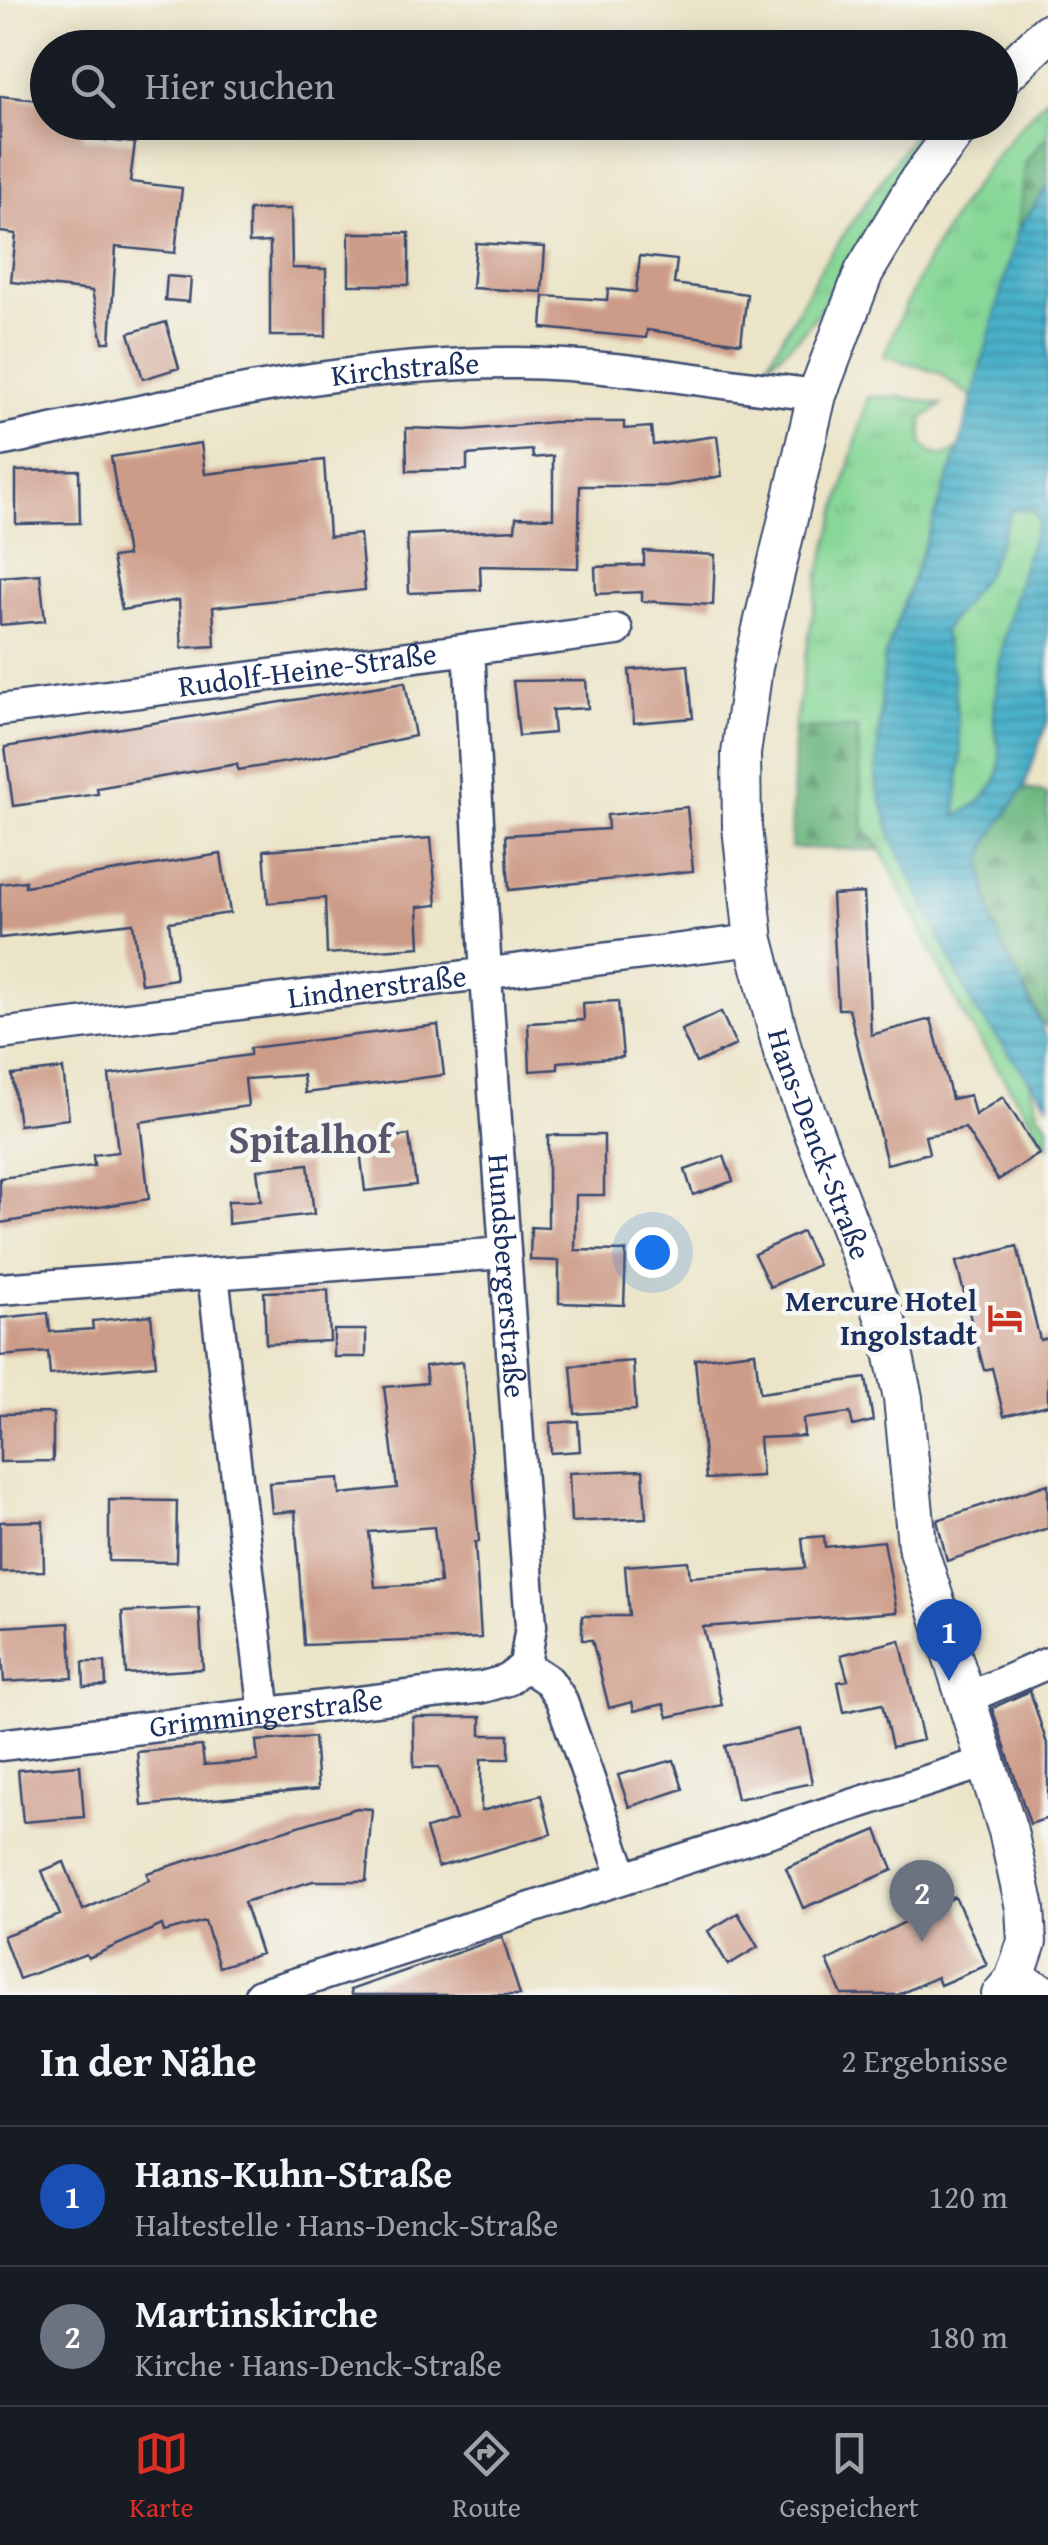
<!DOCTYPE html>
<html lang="de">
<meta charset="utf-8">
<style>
:root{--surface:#171b24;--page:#20242c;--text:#f1f3f6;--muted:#9ea1a6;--line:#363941;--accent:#d93025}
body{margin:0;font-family:"Gentium Book Plus",serif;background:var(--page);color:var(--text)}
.you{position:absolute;left:652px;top:1252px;width:35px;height:35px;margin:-25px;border:8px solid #fff;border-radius:50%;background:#1a73e8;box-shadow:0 0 0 15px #1a73e833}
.badge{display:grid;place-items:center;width:65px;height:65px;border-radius:50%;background:var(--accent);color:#fff;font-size:32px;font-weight:700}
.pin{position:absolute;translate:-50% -82px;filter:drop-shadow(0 2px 5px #0008)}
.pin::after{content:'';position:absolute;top:52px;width:35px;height:30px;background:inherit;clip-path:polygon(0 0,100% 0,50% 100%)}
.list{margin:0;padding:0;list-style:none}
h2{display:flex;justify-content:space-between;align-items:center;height:130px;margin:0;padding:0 40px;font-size:42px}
h2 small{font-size:32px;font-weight:400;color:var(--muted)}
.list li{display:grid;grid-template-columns:65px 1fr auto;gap:30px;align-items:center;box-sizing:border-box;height:140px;padding:0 40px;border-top:2px solid var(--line)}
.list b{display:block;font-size:38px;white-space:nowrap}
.list p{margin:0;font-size:32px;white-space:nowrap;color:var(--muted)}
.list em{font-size:32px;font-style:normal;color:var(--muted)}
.icon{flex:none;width:55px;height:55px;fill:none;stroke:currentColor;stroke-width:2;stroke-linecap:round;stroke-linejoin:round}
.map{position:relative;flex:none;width:1048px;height:1995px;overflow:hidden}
.search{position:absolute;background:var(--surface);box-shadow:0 5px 25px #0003;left:30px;right:30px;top:30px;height:110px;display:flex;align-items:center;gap:25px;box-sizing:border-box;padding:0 35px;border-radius:55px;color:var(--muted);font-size:38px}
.sheet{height:410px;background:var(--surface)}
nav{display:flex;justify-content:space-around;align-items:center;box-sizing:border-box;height:140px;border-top:2px solid var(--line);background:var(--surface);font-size:28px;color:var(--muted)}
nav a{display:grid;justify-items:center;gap:5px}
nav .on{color:var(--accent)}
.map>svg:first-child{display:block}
.grass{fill:url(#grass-tufts);stroke:#51837a;stroke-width:2.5}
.forest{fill:url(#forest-firs);stroke:#44746f;stroke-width:2.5}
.water{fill:url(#water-rules);stroke:#327094;stroke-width:2.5;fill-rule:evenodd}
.building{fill:#cd9c89;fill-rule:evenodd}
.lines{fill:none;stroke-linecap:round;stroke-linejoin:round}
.minor-casing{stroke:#3a4a6e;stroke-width:35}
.tertiary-casing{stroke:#3a4a6e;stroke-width:42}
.minor{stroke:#fff;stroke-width:30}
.tertiary{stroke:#fff;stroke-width:38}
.labels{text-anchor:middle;stroke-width:9;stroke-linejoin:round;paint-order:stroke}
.street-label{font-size:30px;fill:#1b2f5e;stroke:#f6f6f2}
.poi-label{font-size:30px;font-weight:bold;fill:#1b2f5e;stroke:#f6f6f2;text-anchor:end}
.district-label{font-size:40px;font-weight:bold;fill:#59556d;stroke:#f6f6f2}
</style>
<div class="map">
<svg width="1048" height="1995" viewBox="0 0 1048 1995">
<defs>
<pattern id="grass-tufts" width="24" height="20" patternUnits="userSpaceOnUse" patternTransform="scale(2.5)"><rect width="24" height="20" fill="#87d797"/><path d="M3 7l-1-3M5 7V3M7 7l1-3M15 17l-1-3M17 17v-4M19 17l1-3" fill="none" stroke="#74b985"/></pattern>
<pattern id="forest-firs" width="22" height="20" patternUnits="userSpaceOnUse" patternTransform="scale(2.5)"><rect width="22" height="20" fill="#6db880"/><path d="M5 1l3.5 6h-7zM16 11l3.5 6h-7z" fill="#59966c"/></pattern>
<pattern id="water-rules" width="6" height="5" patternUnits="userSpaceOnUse" patternTransform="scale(2.5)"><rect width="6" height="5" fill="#4ab1c9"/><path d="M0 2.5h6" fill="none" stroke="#3d90a6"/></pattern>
</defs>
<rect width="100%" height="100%" fill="#f6f6f2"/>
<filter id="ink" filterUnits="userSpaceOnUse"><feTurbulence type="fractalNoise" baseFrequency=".01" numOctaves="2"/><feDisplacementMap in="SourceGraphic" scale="20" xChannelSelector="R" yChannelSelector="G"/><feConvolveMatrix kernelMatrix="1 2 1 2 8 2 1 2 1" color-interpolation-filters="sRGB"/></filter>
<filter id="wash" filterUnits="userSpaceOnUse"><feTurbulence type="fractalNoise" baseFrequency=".0048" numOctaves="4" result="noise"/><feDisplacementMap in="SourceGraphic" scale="40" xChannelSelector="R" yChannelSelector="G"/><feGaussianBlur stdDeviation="2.25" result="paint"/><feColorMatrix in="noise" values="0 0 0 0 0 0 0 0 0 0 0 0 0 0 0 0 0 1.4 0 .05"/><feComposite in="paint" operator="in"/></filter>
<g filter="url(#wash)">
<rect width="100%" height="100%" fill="#ebe4c7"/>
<path class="grass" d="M1048 96V135L1026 161 1018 229 973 398 939 373 884 356C923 256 974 173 1048 96Z
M921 123H941C922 147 902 173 885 199 848 257 826 323 768 363L823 265Z
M868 397H902L942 405 922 419V444L934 454 946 456 959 448 884 659 876 781 893 840 974 1007 1029 1079 1039 1114 1048 1125V1146L964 1017 881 850 864 828 857 729H794L819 576Z
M1012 509H1033L1039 520C1016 583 997 651 994 719 994 734 1002 750 1000 765 998 790 976 807 956 816L961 754 943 631 987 573Z"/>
<path class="forest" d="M1048 135V186L1018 229 1026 161Z
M857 728 864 828 881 850 791 848 794 729Z
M1024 788 1048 794V1026L1043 1024C1019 977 978 919 982 863 983 837 1010 809 1024 788Z"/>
<path class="water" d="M1048 186V719L1024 788 990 839 982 863 993 925 1048 1039V1104L974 1007 893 840 876 781 884 659 959 448 1018 229ZM1032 509 1039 520C1016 583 997 651 994 718 994 734 1002 750 1000 765 998 789 976 807 956 816L961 754 953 674 943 631 987 573 1012 510Z"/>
<g id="blocks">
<path class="building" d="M0 96 48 101V122L84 129 83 138 135 143 130 182 182 188 175 253 116 247 110 342H103L92 291 11 282 16 234 0 232Z
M291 209 292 268 326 269V336H270V242L249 243V210Z
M349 233H409V285H349Z
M476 243 545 247 542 292 472 288Z
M640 256 677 260 674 284 747 294 741 343 647 330 646 338 542 328 544 296 607 300 608 289 636 292Z
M167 276 191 278 189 302 165 300Z
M166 322 179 368 143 379 129 333Z
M553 422H624V429L651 427 653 445 717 436 722 476 666 486H580L578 568 480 566 481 590 409 593 407 535 515 530 516 517 553 518V456L533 458 532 450 467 455V470L407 471 406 428 466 430Z
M201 443 205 474 324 460 329 537 360 534 365 590 213 607 215 646 182 648 179 600 122 610 112 558 127 556 111 457Z
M79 470 80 523 16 524V471Z
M644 551 715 555 713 605 642 601V592L596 594 595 567 644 565Z
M40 574 45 621 0 625V577Z
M688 665 693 718 634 723 629 670Z
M586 680 588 708 552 710 554 733 519 736 513 681Z
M405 682 415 736 311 758 238 770 237 764 97 788 98 794 13 806 5 747Z
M687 807 693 871 509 890 506 835 608 829 607 815Z
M431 838 437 905 418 907 420 947 327 954 325 898 268 903 264 850Z
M221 854 230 913 169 922 176 979 141 984 133 923 0 938V884L25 881V886Z
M864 893 871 1035 931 1019 952 1099 970 1095 975 1115 1003 1097 1039 1154 998 1180 965 1128 925 1136 929 1153 887 1164 849 1009H838L832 895Z
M618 1001 623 1057 558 1062V1069L530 1071 528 1023 584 1020 583 1003Z
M721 1012 736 1045 696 1063 681 1030Z
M438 1025 444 1075 305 1093 303 1075 245 1079 248 1106 140 1122 149 1199 0 1223V1178L94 1166 93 1155 118 1152 109 1075 250 1055V1048Z
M63 1069 69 1119 19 1125 12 1075Z
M409 1135 416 1185 365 1191 359 1142Z
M548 1135H604V1195H576L575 1250 626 1251 624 1305 559 1303V1261L530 1260 531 1227 548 1228Z
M724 1156 733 1181 693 1195 685 1170Z
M308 1164 314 1214 228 1224V1201H261L257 1170Z
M802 1232 818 1265 770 1287 754 1254Z
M1017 1246 1040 1340 1048 1338V1405L1004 1416 992 1368 984 1370 956 1262Z
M328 1290 330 1341 266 1344 264 1292Z
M48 1313 50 1332 93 1329 92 1321 151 1315 156 1365 50 1375 48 1352 0 1356V1318Z
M334 1330H366V1357H334Z
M755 1352 760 1393 866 1378 873 1421 853 1426 850 1413 803 1419 804 1436 759 1438 762 1476 706 1479 695 1359Z
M633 1361 636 1410 575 1414 571 1366Z
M463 1362 479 1541 475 1542 481 1638 304 1645 295 1511 272 1513 269 1483 339 1478 340 1494 397 1488 384 1387 427 1383 425 1366ZM434 1527 440 1583 375 1587 369 1532Z
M53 1413V1461L0 1462V1414Z
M578 1421 580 1451 551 1453 550 1423Z
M643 1470 646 1518 571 1522 569 1473Z
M1048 1484V1528L947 1561 937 1520Z
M109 1500 177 1501 176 1562 109 1561Z
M43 1521 44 1571 0 1572V1522Z
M824 1536 825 1547 884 1541 897 1612 703 1627 722 1705 668 1717 664 1704 634 1711 632 1702 609 1708 592 1640H582V1616H629L625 1566 688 1561 690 1577 805 1568 802 1538Z
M199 1608 203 1669 126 1674 122 1612Z
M69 1623 73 1678 4 1682 0 1627Z
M900 1640 923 1740 892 1747 882 1704 844 1712 838 1682 848 1680 841 1655Z
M83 1662H105L106 1686 84 1687Z
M1030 1691 1048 1747V1818L1030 1824 992 1708Z
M413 1717H481V1735H509V1759H481V1811L541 1795 551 1834 438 1867 426 1829 456 1820 439 1767H414Z
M801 1729 812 1783 737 1799 725 1746Z
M314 1737 318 1789 142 1806 137 1752 202 1746 204 1765 258 1761 256 1741Z
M674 1760 683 1789 629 1807 618 1775Z
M80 1765 84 1817 23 1822 18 1770Z
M357 1808 372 1809 366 1881H313L244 1902 261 1954 219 1967 205 1921 164 1932 162 1925 88 1958 86 1954 19 1979 3 1936 60 1915 42 1871 64 1862 83 1910 149 1880 147 1873Z
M877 1830 893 1870 803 1908 786 1868Z
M955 1897 987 1965 940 1985 937 1977 898 1995H842L827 1961Z
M738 1913 758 1947 728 1965 708 1931Z
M502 1937 520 1995H351L350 1990Z"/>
</g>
</g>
<g filter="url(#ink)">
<use href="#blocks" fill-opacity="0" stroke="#3a4a6e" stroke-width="2.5"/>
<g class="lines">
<defs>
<g id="minor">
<path id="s1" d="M0 441C171 405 340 362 516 363 617 364 717 384 817 395"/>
<path id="s2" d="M469 649 486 976 531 1626 525 1665"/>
<path id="s3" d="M0 710 617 630"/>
<path id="s4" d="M0 1034 754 940"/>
<path d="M213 1275 265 1714"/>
<path d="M0 1289 505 1253"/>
<path d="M525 1665 549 1681 561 1699 623 1876"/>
<path d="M967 1698 1048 1663"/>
<path id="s5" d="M0 1745 483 1687 508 1680 525 1665"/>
<path d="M260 1995 989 1761"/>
</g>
<g id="tertiary">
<path d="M1000 79 1048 33"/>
<path id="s6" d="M963 122 919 180 864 272 817 395 753 667 741 754 742 827 754 940 783 1052 887 1324 903 1398 917 1545 1008 1831 1025 1908 1027 1942 1014 1980 1001 1995"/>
<path d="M1014 1980 1046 1995"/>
</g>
</defs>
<use href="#minor" class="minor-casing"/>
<use href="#tertiary" class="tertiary-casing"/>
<use href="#minor" class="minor"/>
<use href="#tertiary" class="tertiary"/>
</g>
</g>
<defs>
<symbol id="hotel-bare" viewBox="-9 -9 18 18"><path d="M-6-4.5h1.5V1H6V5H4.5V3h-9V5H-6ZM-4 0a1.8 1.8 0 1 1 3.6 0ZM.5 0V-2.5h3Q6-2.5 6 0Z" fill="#c8321e" stroke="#f6f6f2" stroke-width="2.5" paint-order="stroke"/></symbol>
</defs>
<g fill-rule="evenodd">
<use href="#hotel-bare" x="980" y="1293" width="50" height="50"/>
</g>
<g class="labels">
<g class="street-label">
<text dy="10" stroke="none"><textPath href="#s1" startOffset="412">Kirchstraße</textPath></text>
<text dy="10" stroke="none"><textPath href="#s3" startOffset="310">Rudolf-Heine-Straße</textPath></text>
<text dy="10" stroke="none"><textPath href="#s4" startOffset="380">Lindnerstraße</textPath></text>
<text dy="10" stroke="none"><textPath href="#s6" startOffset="1080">Hans-Denck-Straße</textPath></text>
<text dy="10" stroke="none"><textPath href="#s2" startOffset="628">Hundsbergerstraße</textPath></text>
<text dy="10" stroke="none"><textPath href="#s5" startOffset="268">Grimmingerstraße</textPath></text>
</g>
<g class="poi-label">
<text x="977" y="1311">Mercure Hotel<tspan x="977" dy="34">Ingolstadt</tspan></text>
</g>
<g class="district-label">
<text x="310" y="1153">Spitalhof</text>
</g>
</g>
</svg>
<div class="you"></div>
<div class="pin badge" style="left:949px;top:1681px;background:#1a4fb4">1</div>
<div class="pin badge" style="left:922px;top:1942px;background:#6b7280">2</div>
<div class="search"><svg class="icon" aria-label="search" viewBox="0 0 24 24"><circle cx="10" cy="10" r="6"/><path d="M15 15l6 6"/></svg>Hier suchen</div>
</div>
<section class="sheet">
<h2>In der Nähe<small>2 Ergebnisse</small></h2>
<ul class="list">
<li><span class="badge" style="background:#1a4fb4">1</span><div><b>Hans-Kuhn-Straße</b><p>Haltestelle · Hans-Denck-Straße</p></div><em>120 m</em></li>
<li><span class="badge" style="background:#6b7280">2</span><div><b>Martinskirche</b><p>Kirche · Hans-Denck-Straße</p></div><em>180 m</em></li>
</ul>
</section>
<nav>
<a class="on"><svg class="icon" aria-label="map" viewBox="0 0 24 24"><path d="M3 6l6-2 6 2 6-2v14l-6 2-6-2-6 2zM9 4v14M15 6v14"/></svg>Karte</a>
<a><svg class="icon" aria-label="directions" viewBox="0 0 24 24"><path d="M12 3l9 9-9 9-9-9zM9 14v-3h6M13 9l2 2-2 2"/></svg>Route</a>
<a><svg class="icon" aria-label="saved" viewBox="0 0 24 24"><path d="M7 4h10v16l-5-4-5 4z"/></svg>Gespeichert</a>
</nav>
